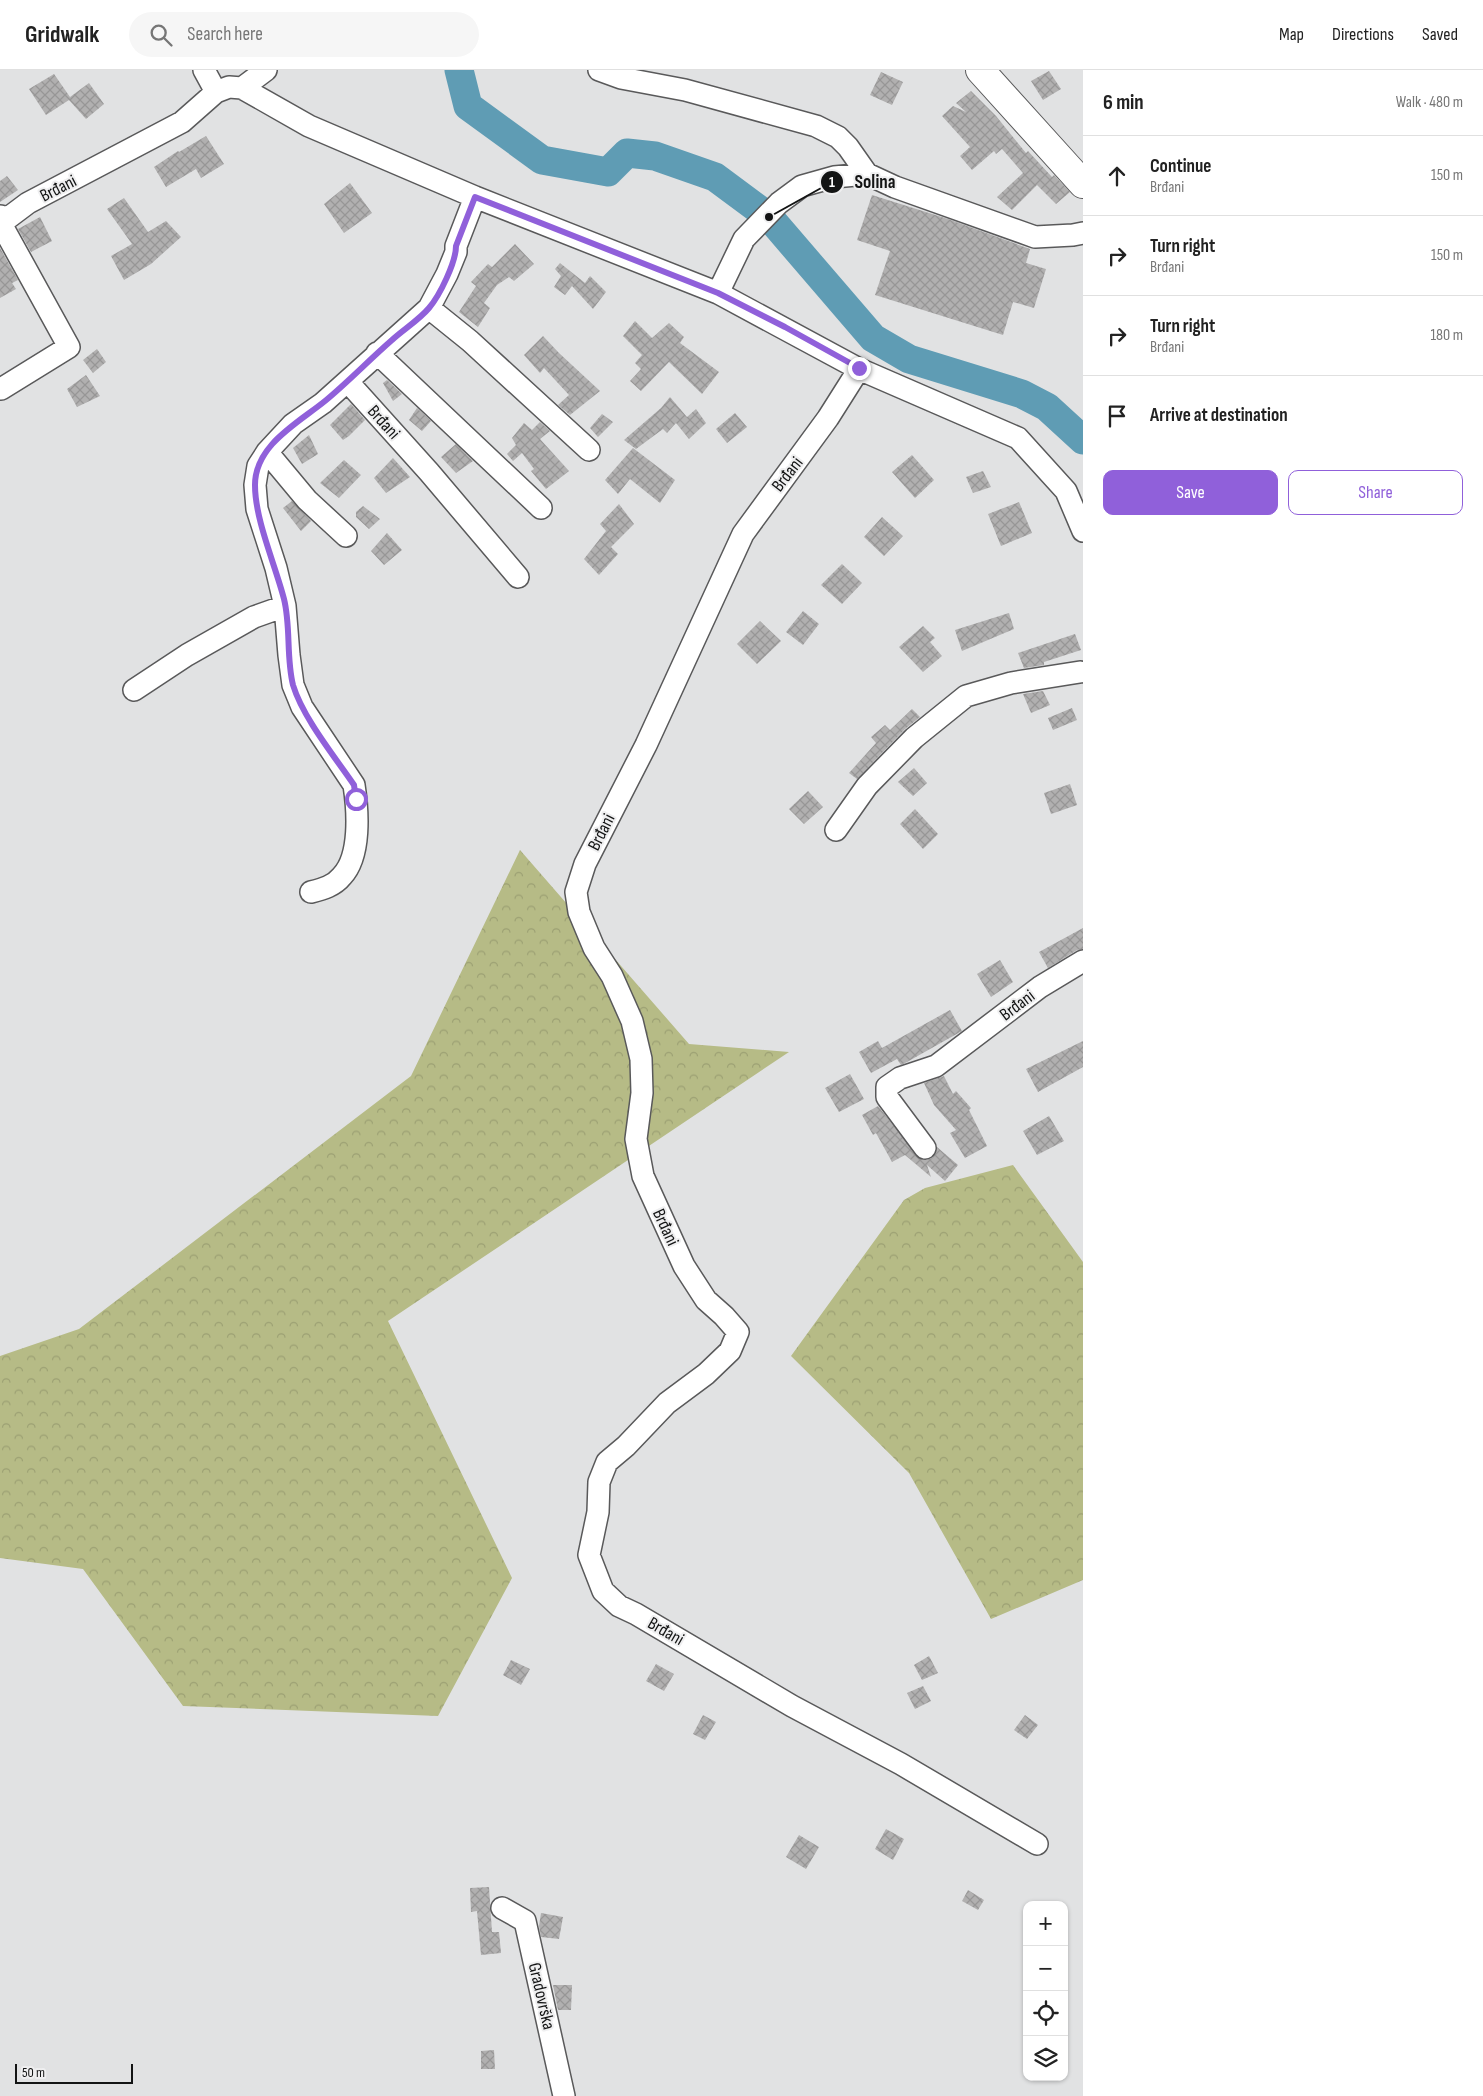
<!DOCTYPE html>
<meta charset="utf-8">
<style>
:root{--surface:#fff;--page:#f6f6f6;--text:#222;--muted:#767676;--line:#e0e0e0;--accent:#9060da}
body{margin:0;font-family:"Sofia Sans Condensed",sans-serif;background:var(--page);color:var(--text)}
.controls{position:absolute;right:15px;bottom:15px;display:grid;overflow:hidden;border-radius:10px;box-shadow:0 1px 4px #0004}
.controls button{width:45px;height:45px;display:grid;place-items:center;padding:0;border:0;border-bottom:1px solid var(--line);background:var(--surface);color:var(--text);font:25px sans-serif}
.scale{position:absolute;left:15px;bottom:12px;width:118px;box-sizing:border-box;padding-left:5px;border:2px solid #131414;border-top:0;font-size:14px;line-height:18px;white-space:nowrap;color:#131414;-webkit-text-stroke:4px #efeff0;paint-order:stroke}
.stop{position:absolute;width:15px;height:15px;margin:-11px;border:4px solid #9060da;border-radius:50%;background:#fff}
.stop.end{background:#9060da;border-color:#fff;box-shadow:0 1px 5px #0008}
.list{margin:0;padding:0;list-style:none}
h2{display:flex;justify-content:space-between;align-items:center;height:65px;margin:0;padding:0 20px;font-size:21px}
h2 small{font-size:16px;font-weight:400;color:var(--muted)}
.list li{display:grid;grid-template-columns:32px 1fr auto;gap:15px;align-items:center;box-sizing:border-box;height:80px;padding:0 20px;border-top:1px solid var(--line)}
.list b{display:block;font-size:19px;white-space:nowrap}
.list p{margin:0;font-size:16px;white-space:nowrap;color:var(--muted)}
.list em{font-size:16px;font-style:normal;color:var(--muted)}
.actions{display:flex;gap:10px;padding:15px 20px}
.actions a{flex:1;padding:11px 0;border:1px solid var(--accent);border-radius:10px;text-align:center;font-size:18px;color:var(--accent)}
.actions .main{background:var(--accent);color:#fff}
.icon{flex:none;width:28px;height:28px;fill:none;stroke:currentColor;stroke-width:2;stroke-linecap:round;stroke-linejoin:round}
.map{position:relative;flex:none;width:1083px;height:2026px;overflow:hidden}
header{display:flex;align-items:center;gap:30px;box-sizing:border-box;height:70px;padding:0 25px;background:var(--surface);border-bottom:1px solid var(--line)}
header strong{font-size:24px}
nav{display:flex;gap:28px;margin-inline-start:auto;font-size:18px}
.search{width:350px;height:45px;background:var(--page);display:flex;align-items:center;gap:12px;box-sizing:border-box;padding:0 18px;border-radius:28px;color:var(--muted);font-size:19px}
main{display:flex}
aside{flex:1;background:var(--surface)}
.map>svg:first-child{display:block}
.forest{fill:url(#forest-crowns)}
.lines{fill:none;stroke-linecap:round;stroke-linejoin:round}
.river{stroke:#5f9cb4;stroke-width:29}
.building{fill:url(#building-cross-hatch)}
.minor-casing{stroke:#59595a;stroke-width:24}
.major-casing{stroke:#59595a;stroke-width:30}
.minor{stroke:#fff;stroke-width:21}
.major{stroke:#fff;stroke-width:28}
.route{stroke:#9060da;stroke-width:6}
.labels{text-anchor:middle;stroke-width:4;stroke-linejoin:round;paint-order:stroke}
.street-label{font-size:18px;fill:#131414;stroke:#efeff0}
.leader{fill:none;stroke:#131414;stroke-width:2}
.callout-dot{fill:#131414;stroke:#efeff0;stroke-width:2}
.mark-label{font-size:15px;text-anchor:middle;font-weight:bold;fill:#fff}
.callout-label{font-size:19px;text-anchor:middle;font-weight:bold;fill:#131414;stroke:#efeff0;stroke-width:4;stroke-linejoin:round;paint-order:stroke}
</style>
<header>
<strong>Gridwalk</strong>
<div class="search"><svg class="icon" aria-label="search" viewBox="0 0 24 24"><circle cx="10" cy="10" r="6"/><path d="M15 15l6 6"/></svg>Search here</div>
<nav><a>Map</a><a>Directions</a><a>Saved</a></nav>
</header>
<main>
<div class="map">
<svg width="1083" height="2026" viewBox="0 0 1083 2026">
<defs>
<pattern id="forest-crowns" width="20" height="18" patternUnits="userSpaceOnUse" patternTransform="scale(1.25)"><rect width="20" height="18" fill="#b6bb86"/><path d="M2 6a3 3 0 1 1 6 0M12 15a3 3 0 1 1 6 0" fill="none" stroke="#9ca073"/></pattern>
<pattern id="building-cross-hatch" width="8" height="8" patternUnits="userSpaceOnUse" patternTransform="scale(1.25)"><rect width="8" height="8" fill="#b1b0b0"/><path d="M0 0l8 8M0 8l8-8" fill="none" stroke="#979696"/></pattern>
</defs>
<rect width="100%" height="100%" fill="#e1e2e3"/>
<path class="forest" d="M520 780 689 974 789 982 388 1251 512 1508 438 1646 183 1636 83 1499 0 1488V1286L79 1259 411 1006Z
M1013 1095 1083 1192V1510L991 1549 909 1403 791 1286 904 1130 925 1118Z"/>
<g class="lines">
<path class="river" d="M459 0 468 36 542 90 608 102 627 83 655 86 715 107 769 147 873 268 909 289 1022 324 1047 337 1083 370"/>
</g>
<path class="building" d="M1049 1 1061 19 1043 30 1031 11Z
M881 2 903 12 892 35 870 25Z
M54 4 70 27 89 13 104 34 86 49 69 30 46 45 29 19Z
M971 21 996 46 1026 83 1028 81 1052 107 1054 105 1070 122 1056 134 1037 115 1012 140 997 127 1023 103 1002 79 996 84 994 81 972 100 960 86 970 77 942 46 953 36 966 42 956 33Z
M206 66 224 94 201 108 196 99 166 117 154 97 178 81 179 82Z
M7 106 18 120 0 132V111Z
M350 113 372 143 344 163 324 134Z
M872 125 948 149 1030 179 1026 193 1046 199 1034 238 1013 232 1003 265 875 225 890 181 857 170Z
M124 128 148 162 166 151 181 167 151 194 124 210 111 186 132 174 107 139Z
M40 147 52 171 31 182 18 159Z
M515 174 534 194 514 211 509 207 497 215 484 233 490 238 478 257 459 242 476 216 471 212 488 194 492 197Z
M0 178 18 210 12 213 16 219 0 228Z
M560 193 585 213 590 206 606 222 593 239 572 216 565 225 554 217 561 206 555 199Z
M635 251 652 268 669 253 684 267 680 273 719 302 702 324 669 292 641 321 630 311 641 299 635 293 642 285 623 266Z
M543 266 559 283 600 321 570 345 558 335 569 325 544 298 540 303 524 285Z
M97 279 106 292 93 303 83 290Z
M86 305 100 326 77 337 67 319Z
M387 310 402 324 393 331 383 313Z
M670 327 687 347 696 339 706 353 689 369 676 353 667 363 663 359 636 379 624 370 661 338Z
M351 334 365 350 349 366 343 370 330 355Z
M417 338 431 351 422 361 409 350Z
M735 343 747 357 727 373 716 359Z
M602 344 613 352 598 367 590 358Z
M540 352 550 361 540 369 569 401 546 419 531 401 534 399 522 383 513 391 507 384 516 375 512 368 524 353 532 360Z
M309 365 318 384 302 394 293 378Z
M456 374 473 391 456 403 441 387Z
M633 378 675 410 660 433 630 409 618 424 605 410Z
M912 385 934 410 915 428 892 402Z
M393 388 410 407 386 423 374 408Z
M344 390 361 405 339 428 320 413Z
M983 401 991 417 973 423 966 407Z
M292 431 311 451 301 461 283 438Z
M1019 432 1032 463 1001 476 988 444Z
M619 434 634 454 611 477 618 484 599 505 584 489 606 461 600 454Z
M363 436 380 449 369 459 356 447V442Z
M882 447 903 466 884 486 864 467Z
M387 463 402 480 384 495 371 481Z
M842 494 862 513 842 534 821 515Z
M803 541 819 554 803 575 786 562Z
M1009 543 1014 559 962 581 955 560Z
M760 551 781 571 757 594 737 574Z
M923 556 935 568 930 572 942 586 923 602 899 577Z
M1075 564 1081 580 1044 592V595L1024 598 1018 583Z
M1043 621 1050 635 1031 643 1023 624Z
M1072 638 1077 650 1053 660 1048 648Z
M912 639 920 647 905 659 857 709 849 703 876 673 871 667 885 655 890 660Z
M914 698 927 713 913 726 898 712Z
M1070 714 1077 735 1051 744 1044 723Z
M808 721 823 737 804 754 789 739Z
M915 739 938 764 923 779 900 754Z
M1083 858V879L1077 880 1048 898 1039 882Z
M1000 890 1013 912 991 927 977 904Z
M950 940 962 961 907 992 901 995 897 989 871 1003 859 982 878 971 882 978Z
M1083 971V997L1038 1022 1026 999Z
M850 1004 864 1029 839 1042 825 1018Z
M944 1006 953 1024 956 1021 971 1038 969 1040 987 1076 965 1088 950 1063 956 1060 934 1035 924 1013Z
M878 1036 920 1089 926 1090 932 1088 936 1083 937 1077 958 1095 945 1111 927 1095 931 1107 905 1085 892 1092 876 1063 873 1065 862 1045Z
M1049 1046 1064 1071 1037 1085 1023 1061Z
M929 1586 938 1603 922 1610 914 1595Z
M511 1590 530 1599 521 1615 503 1605Z
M656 1594 674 1604 664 1621 646 1611Z
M923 1616 931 1631 915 1639 907 1623Z
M703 1645 716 1652 705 1670 693 1664Z
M1025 1645 1038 1655 1027 1669 1014 1660Z
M886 1759 904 1769 893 1790 875 1779Z
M799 1765 819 1777 806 1799 786 1787Z
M489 1817 492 1862H499L501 1883 481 1885 477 1841 471 1842 470 1818Z
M968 1820 984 1830 978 1840 962 1831Z
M541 1843 563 1847 559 1869 541 1867 539 1856Z
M553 1915H572L571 1940H558Z
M494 1980 495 1999H481V1981Z"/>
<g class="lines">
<defs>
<path id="minor" d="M204 0 216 22
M599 0 621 8 685 20 816 56 838 67 848 77 867 104
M242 18 266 0
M0 146 8 148 28 133 182 52 216 22 229 17 242 18 309 56 475 127 718 223 859 299 1018 368 1066 421 1083 461
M0 152 69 277 1 319
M718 223 744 169 779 133 802 116 834 107 867 104 895 117 1035 167 1073 165 1083 163
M429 238 470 271 589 380
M377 283 541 438
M859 299 828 348 743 464 646 675 585 794 576 822 579 842 594 878 612 906 632 951 641 989 642 1023 636 1069 643 1106 684 1196 706 1230 724 1246 738 1262 730 1281 706 1304 667 1333 626 1376 607 1392 599 1412 598 1442 589 1485 603 1521 619 1536 636 1544 792 1636 901 1694 1037 1774
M348 312 429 402 518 507
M267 382 307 430 346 466
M134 620 187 585 254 547 285 536
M836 760 867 716 914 668 966 626 1011 613 1080 602
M311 822C323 819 334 816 342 806 361 786 358 741 354 715L302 637 293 615 289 585 285 536 276 498 257 439 255 415 258 396 267 382 293 354 323 333 429 238 447 204 456 182V176L475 127
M925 1078 887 1027V1017L900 1008 936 996 1040 917 1083 891
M502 1838 525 1851 564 2026"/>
<path id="major" d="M980 0 1083 114"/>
</defs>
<use href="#minor" class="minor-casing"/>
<use href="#major" class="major-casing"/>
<use href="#minor" class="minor"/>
<use href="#major" class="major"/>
</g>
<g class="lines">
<path class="route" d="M356 729 354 715C335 687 303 648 293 615 286 587 291 557 284 529 275 494 255 450 255 415 255 375 298 353 325 331 348 312 369 290 392 270 404 259 419 250 429 238 440 225 456 192 456 176L475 127 718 223 785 257 859 298"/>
</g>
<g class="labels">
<g class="street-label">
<text transform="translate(58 118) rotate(-27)" y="6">Brđani</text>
<text transform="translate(384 352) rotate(48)" y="6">Brđani</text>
<text transform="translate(787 404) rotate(-52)" y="6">Brđani</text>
<text transform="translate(601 762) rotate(-63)" y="6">Brđani</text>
<text transform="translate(1017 935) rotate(-37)" y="6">Brđani</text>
<text transform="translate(666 1157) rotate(65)" y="6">Brđani</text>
<text transform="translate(666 1561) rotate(30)" y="6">Brđani</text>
<text transform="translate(542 1926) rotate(77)" y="6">Gradovrška</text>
</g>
</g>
<path class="leader" d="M769 147L832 112"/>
<g class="callout-dot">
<circle cx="769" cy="147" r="5"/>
<circle cx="832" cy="112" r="12"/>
</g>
<g class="mark-label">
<text x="832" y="117">1</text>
</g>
<g class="callout-label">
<text x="875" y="118">Solina</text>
</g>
</svg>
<div class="controls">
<button>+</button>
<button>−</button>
<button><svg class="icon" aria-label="locate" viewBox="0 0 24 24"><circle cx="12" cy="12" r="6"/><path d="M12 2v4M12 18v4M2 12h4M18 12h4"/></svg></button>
<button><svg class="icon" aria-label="layers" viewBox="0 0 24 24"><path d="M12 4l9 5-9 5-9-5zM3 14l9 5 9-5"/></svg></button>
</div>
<div class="scale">50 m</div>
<div class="stop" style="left:356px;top:729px"></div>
<div class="stop end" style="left:859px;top:298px"></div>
</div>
<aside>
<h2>6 min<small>Walk · 480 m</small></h2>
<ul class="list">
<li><svg class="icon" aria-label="ahead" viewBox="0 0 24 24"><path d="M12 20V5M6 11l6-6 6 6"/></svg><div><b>Continue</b><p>Brđani</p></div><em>150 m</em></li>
<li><svg class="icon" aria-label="right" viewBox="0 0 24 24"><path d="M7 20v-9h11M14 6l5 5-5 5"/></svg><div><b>Turn right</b><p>Brđani</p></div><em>150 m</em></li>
<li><svg class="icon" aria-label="right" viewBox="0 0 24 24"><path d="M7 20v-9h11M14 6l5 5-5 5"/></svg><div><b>Turn right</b><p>Brđani</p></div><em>180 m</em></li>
<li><svg class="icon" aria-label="arrive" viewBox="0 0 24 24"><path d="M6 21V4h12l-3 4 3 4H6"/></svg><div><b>Arrive at destination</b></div></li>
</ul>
<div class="actions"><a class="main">Save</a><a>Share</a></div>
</aside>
</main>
